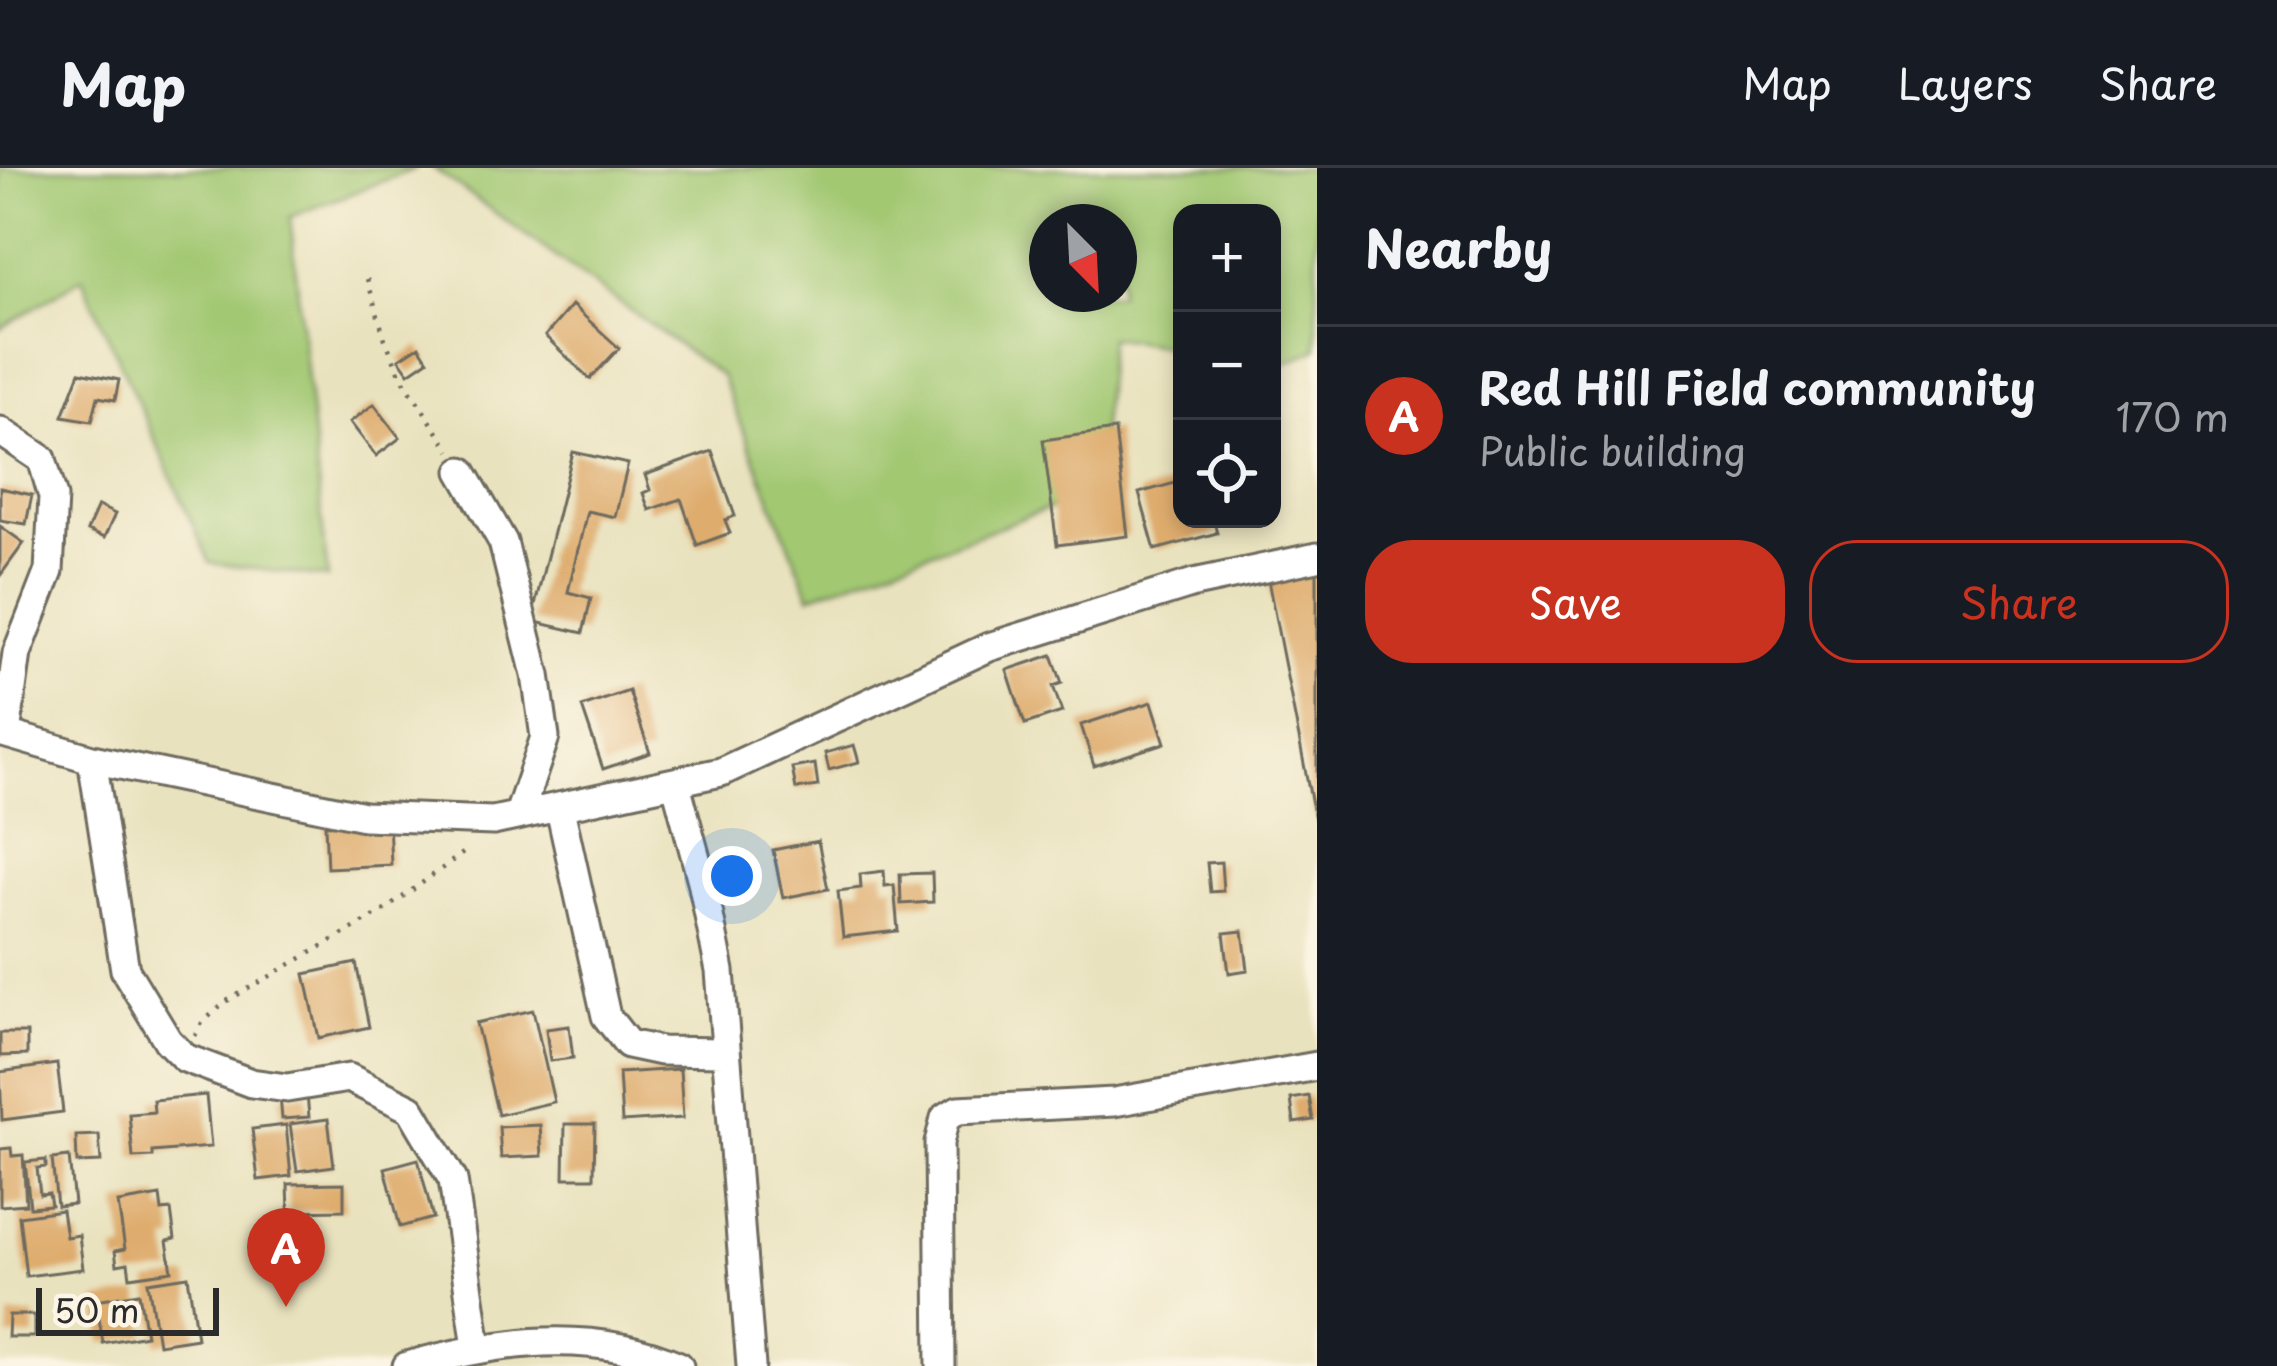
<!DOCTYPE html>
<meta charset="utf-8">
<style>
:root{--surface:#171b24;--page:#20242c;--text:#f1f3f6;--muted:#9ea1a6;--line:#363941;--accent:#c8321e}
body{margin:0;font-family:"Playpen Sans",sans-serif;background:var(--page);color:var(--text)}
.controls{position:absolute;right:36px;top:36px;display:grid;overflow:hidden;border-radius:24px;box-shadow:0 6px 18px #0003}
.controls button{width:108px;height:108px;display:grid;place-items:center;padding:0;border:0;border-bottom:3px solid var(--line);background:var(--surface);color:var(--text);font:60px sans-serif}
.compass{position:absolute;left:1029px;top:36px;width:108px;height:108px;border-radius:50%;background:var(--surface);box-shadow:0 6px 18px #0003;rotate:156deg}
.scale{position:absolute;left:36px;bottom:30px;width:183px;box-sizing:border-box;padding-left:12px;border:6px solid #2b2b2b;border-top:0;font-size:33px;line-height:42px;white-space:nowrap;color:#2b2b2b;-webkit-text-stroke:9px #fcf5e5;paint-order:stroke}
.you{position:absolute;left:732px;top:708px;width:42px;height:42px;margin:-30px;border:9px solid #fff;border-radius:50%;background:#1a73e8;box-shadow:0 0 0 18px #1a73e833}
.badge{display:grid;place-items:center;width:78px;height:78px;border-radius:50%;background:var(--accent);color:#fff;font-size:39px;font-weight:700}
.pin{position:absolute;translate:-50% -99px;filter:drop-shadow(0 3px 6px #0008)}
.pin::after{content:'';position:absolute;top:63px;width:42px;height:36px;background:inherit;clip-path:polygon(0 0,100% 0,50% 100%)}
.list{margin:0;padding:0;list-style:none}
h2{display:flex;justify-content:space-between;align-items:center;height:156px;margin:0;padding:0 48px;font-size:51px}
h2 small{font-size:39px;font-weight:400;color:var(--muted)}
.list li{display:grid;grid-template-columns:78px 1fr auto;gap:36px;align-items:center;box-sizing:border-box;height:180px;padding:0 48px;border-top:3px solid var(--line)}
.list b{display:block;font-size:45px;white-space:nowrap}
.list p{margin:0;font-size:39px;white-space:nowrap;color:var(--muted)}
.list em{font-size:39px;font-style:normal;color:var(--muted)}
.actions{display:flex;gap:24px;padding:36px 48px}
.actions a{flex:1;padding:27px 0;border:3px solid var(--accent);border-radius:48px;text-align:center;font-size:42px;color:var(--accent)}
.actions .main{background:var(--accent);color:#fff}
.icon{flex:none;width:66px;height:66px;fill:none;stroke:currentColor;stroke-width:2;stroke-linecap:round;stroke-linejoin:round}
.map{position:relative;flex:none;width:1317px;height:1198px;overflow:hidden}
header{display:flex;align-items:center;gap:72px;box-sizing:border-box;height:168px;padding:0 60px;background:var(--surface);border-bottom:3px solid var(--line)}
header strong{font-size:57px}
nav{display:flex;gap:66px;margin-inline-start:auto;font-size:42px}
main{display:flex}
aside{flex:1;background:var(--surface)}
.map>svg:first-child{display:block}
.green{fill:#a2c872;stroke:#667a4e;stroke-width:3;fill-rule:evenodd}
.building{fill:#deac6d}
.lines{fill:none;stroke-linecap:round;stroke-linejoin:round}
.minor-casing{stroke:#6e6b5e;stroke-width:33}
.path{stroke:#6e6b5e;stroke-width:4.5;stroke-dasharray:3 9;stroke-linecap:butt}
.minor{stroke:#fff;stroke-width:27}
</style>
<header>
<strong>Map</strong>
<nav><a>Map</a><a>Layers</a><a>Share</a></nav>
</header>
<main>
<div class="map">
<svg width="1317" height="1198" viewBox="0 0 1317 1198">
<rect width="100%" height="100%" fill="#fcf5e5"/>
<filter id="ink" filterUnits="userSpaceOnUse"><feTurbulence type="fractalNoise" baseFrequency=".00833" numOctaves="2"/><feDisplacementMap in="SourceGraphic" scale="24" xChannelSelector="R" yChannelSelector="G"/><feConvolveMatrix kernelMatrix="1 2 1 2 8 2 1 2 1" color-interpolation-filters="sRGB"/></filter>
<filter id="wash" filterUnits="userSpaceOnUse"><feTurbulence type="fractalNoise" baseFrequency=".004" numOctaves="4" result="noise"/><feDisplacementMap in="SourceGraphic" scale="48" xChannelSelector="R" yChannelSelector="G"/><feGaussianBlur stdDeviation="2.7" result="paint"/><feColorMatrix in="noise" values="0 0 0 0 0 0 0 0 0 0 0 0 0 0 0 0 0 1.4 0 .05"/><feComposite in="paint" operator="in"/></filter>
<g filter="url(#wash)">
<rect width="100%" height="100%" fill="#e9e2be"/>
<path class="green" d="M0 0H417L290 49 328 410 210 395 82 110 0 161Z
M433 0H1317V181L1285 195 1272 193V45H1182V180L1109 169 1097 323 810 428 721 208ZM1047 54H1119V126H1047Z"/>
<g id="blocks">
<path class="building" d="M572 137 619 180 590 211 545 168Z
M419 178 428 192 409 205 399 191Z
M80 204 119 212 115 232 98 229 92 253 63 248Z
M374 236 400 270 376 288 350 254Z
M1115 262 1128 368 1057 377 1043 272Z
M712 283 735 348 725 352 730 365 697 377 681 331 649 342 643 325 650 322 645 307Z
M573 284 628 296 615 349 587 343 568 424 591 430 583 465 531 453Z
M1182 313V351H1213L1217 365 1155 382 1139 325Z
M0 320 32 327 26 356 0 352Z
M98 338 115 346 104 370 87 363Z
M0 358 24 375 0 408Z
M1317 397V652H1315L1267 407Z
M1052 487 1062 515 1053 518 1062 544 1025 556 1007 502Z
M629 523 650 585 603 601 582 539Z
M1152 534 1165 575 1094 598 1081 557Z
M854 577 859 594 829 602 825 585Z
M815 596 818 618 796 621 792 600Z
M389 654 391 697 327 700 325 657Z
M818 673 828 721 783 730 773 682Z
M1221 694 1223 723 1210 724 1207 695Z
M884 703 885 718 894 717 898 763 843 769 838 723 861 720 860 706Z
M932 705 933 734 901 736 900 706Z
M1243 763 1248 802 1229 805 1224 765Z
M356 795 369 859 319 870 305 806Z
M533 842 554 934 498 947 476 855Z
M569 858 573 890 550 893 546 861Z
M0 865H27V887L0 888Z
M57 896 63 944 2 952 0 904Z
M680 901 683 950 622 954 619 905Z
M307 926 309 949 282 951 280 928Z
M206 927 211 979 153 984V989L133 990 129 946 154 944 153 932Z
M1309 928 1313 952 1294 955 1291 931Z
M328 951 334 998 297 1003 290 956Z
M565 956H595L594 1010H564Z
M286 957 291 1008 258 1012 252 961Z
M540 957 542 988 501 990 499 959Z
M99 967 101 994 77 995 76 968Z
M11 980 12 988 23 987 26 1036 0 1038V981Z
M69 989 74 1036 57 1038 52 991Z
M418 991 433 1050 400 1059 385 1000Z
M46 992V999L37 1000 40 1026 49 1025 51 1037 30 1039 25 994Z
M344 1015V1042L289 1043 288 1016Z
M160 1028 162 1043 171 1042 175 1071 167 1073 172 1103 130 1109 128 1095 117 1097 115 1083 125 1081 118 1035Z
M62 1042 66 1069 79 1067 83 1101 26 1108 19 1048Z
M188 1108 197 1170 158 1176 148 1114Z
M139 1125 146 1167 103 1175 96 1132Z
M9 1147H34V1169H8Z"/>
</g>
</g>
<g filter="url(#ink)">
<use href="#blocks" fill-opacity="0" stroke="#6e6b5e" stroke-width="3"/>
<g class="lines">
<defs>
<path id="minor" d="M0 263 42 291 53 329 49 403 17 485 6 565
M462 303 503 374 536 507 545 569 519 646
M0 564 92 591 364 648 493 653 721 604 989 479 1194 415 1317 389
M92 591 125 802 168 873 185 890 251 915 287 920 349 910 411 941 453 1012 477 1179
M676 616 702 713 720 803 751 1198
M560 641 606 848 628 876 661 883 724 884
M407 1198C499 1173 589 1159 679 1198
M941 1198 939 975 945 950 958 942 1114 934 1317 898"/>
</defs>
<use href="#minor" class="minor-casing"/>
<path class="path" d="M367 111 385 171 401 208 450 283
M195 868 202 855 225 834 382 744 470 680"/>
<use href="#minor" class="minor"/>
</g>
</g>
</svg>
<div class="controls">
<button>+</button>
<button>−</button>
<button><svg class="icon" aria-label="locate" viewBox="0 0 24 24"><circle cx="12" cy="12" r="6"/><path d="M12 2v4M12 18v4M2 12h4M18 12h4"/></svg></button>
</div>
<svg class="compass" viewBox="-18 -18 36 36"><path d="M0-13l5 13h-10z" fill="#e53935"/><path d="M0 13l5-13h-10z" fill="#9ea1a6"/></svg>
<div class="scale">50 m</div>
<div class="you"></div>
<div class="pin badge" style="left:286px;top:1139px">A</div>
</div>
<aside>
<h2>Nearby<small></small></h2>
<ul class="list">
<li><span class="badge">A</span><div><b>Red Hill Field community</b><p>Public building</p></div><em>170 m</em></li>
</ul>
<div class="actions"><a class="main">Save</a><a>Share</a></div>
</aside>
</main>
